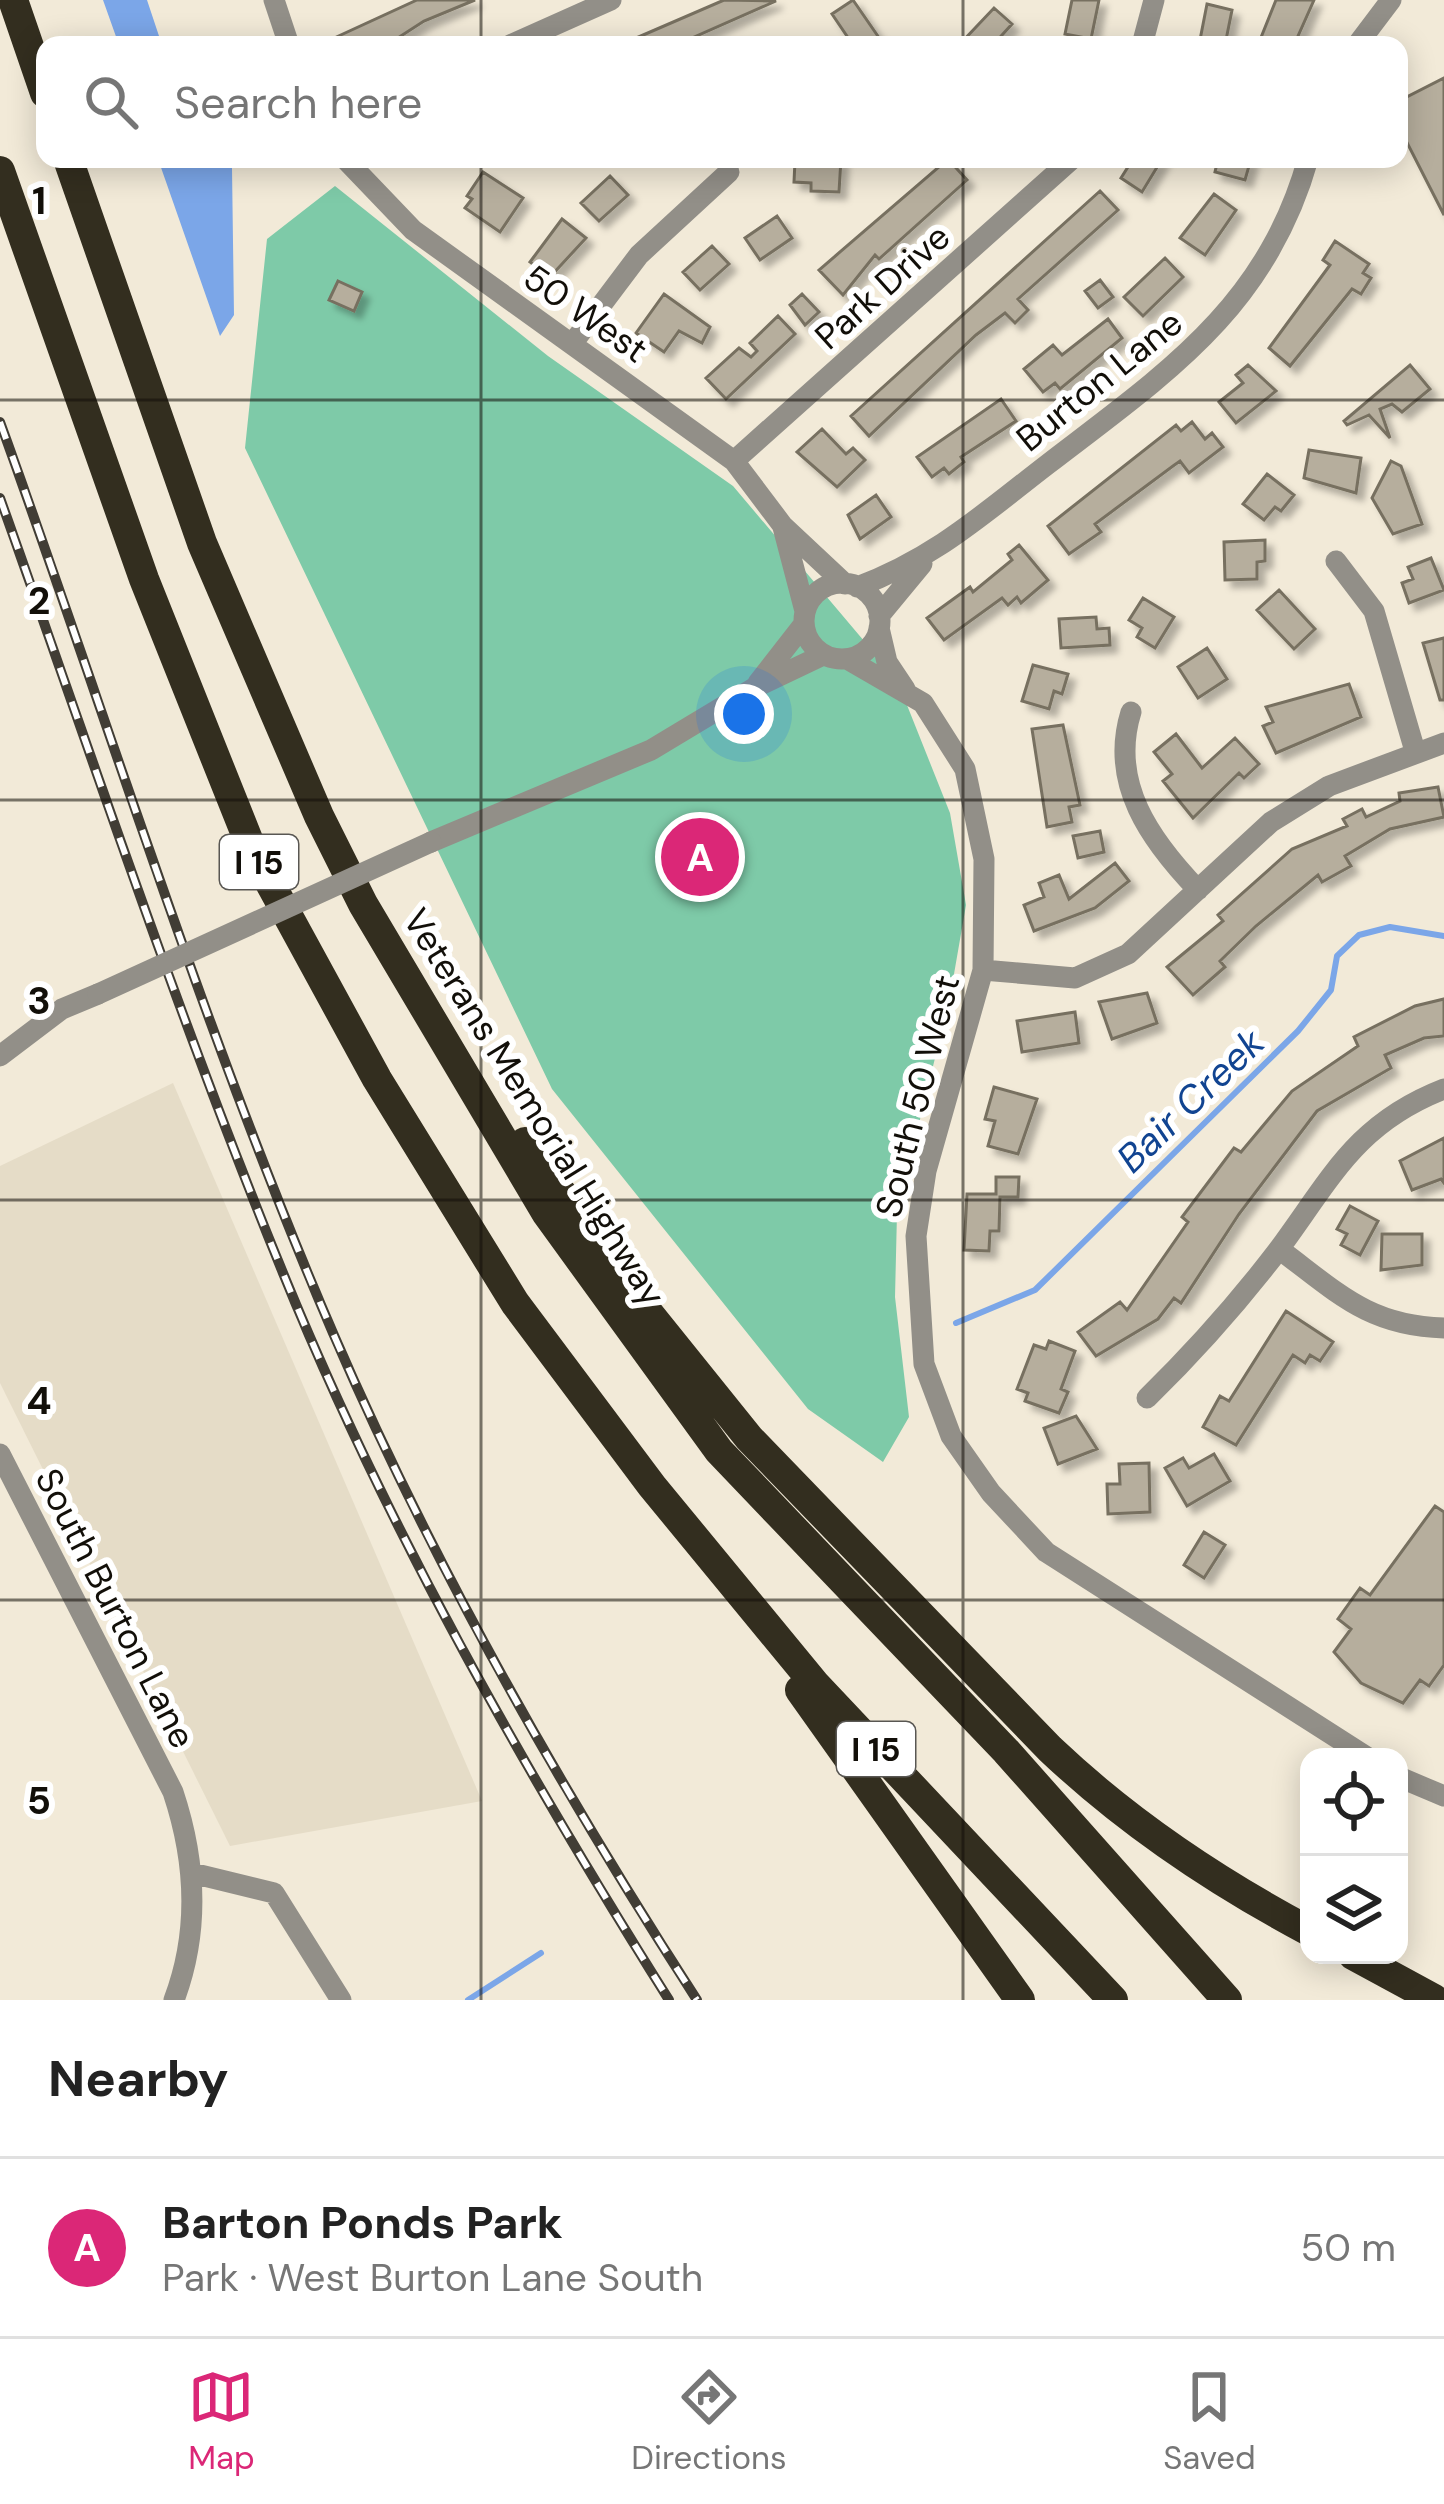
<!DOCTYPE html>
<meta charset="utf-8">
<style>
:root{--surface:#fff;--page:#f2f2f2;--text:#222;--muted:#767676;--line:#e0e0e0;--accent:#db2777}
body{margin:0;font-family:"DM Sans",sans-serif;background:var(--page);color:var(--text)}
.controls{position:absolute;right:36px;bottom:36px;display:grid;overflow:hidden;border-radius:24px;box-shadow:0 6px 30px #0003}
.controls button{width:108px;height:108px;display:grid;place-items:center;padding:0;border:0;border-bottom:3px solid var(--line);background:var(--surface);color:var(--text);font:60px sans-serif}
.you{position:absolute;left:744px;top:714px;width:42px;height:42px;margin:-30px;border:9px solid #fff;border-radius:50%;background:#1a73e8;box-shadow:0 0 0 18px #1a73e833}
.badge{display:grid;place-items:center;width:78px;height:78px;border-radius:50%;background:var(--accent);color:#fff;font-size:39px;font-weight:700}
.pin{position:absolute;translate:-50% -50%;border:6px solid #fff;box-shadow:0 3px 12px #0006}
.list{margin:0;padding:0;list-style:none}
h2{display:flex;justify-content:space-between;align-items:center;height:156px;margin:0;padding:0 48px;font-size:51px}
h2 small{font-size:39px;font-weight:400;color:var(--muted)}
.list li{display:grid;grid-template-columns:78px 1fr auto;gap:36px;align-items:center;box-sizing:border-box;height:180px;padding:0 48px;border-top:3px solid var(--line)}
.list b{display:block;font-size:45px;white-space:nowrap}
.list p{margin:0;font-size:39px;white-space:nowrap;color:var(--muted)}
.list em{font-size:39px;font-style:normal;color:var(--muted)}
.icon{flex:none;width:66px;height:66px;fill:none;stroke:currentColor;stroke-width:2;stroke-linecap:round;stroke-linejoin:round}
.map{position:relative;flex:none;width:1444px;height:2000px;overflow:hidden}
.search{position:absolute;background:var(--surface);box-shadow:0 6px 30px #0003;left:36px;right:36px;top:36px;height:132px;display:flex;align-items:center;gap:30px;box-sizing:border-box;padding:0 42px;border-radius:24px;color:var(--muted);font-size:45px}
.sheet{height:336px;background:var(--surface)}
nav{display:flex;justify-content:space-around;align-items:center;box-sizing:border-box;height:168px;border-top:3px solid var(--line);background:var(--surface);font-size:33px;color:var(--muted)}
nav a{display:grid;justify-items:center;gap:6px}
nav .on{color:var(--accent)}
.map>svg:first-child{display:block}
.industrial{fill:#e5dcc7}
.green{fill:#7ecaa8}
.water{fill:#7ba6e8}
.lines{fill:none;stroke-linecap:round;stroke-linejoin:round}
.stream{stroke:#7ba6e8;stroke-width:6}
.building{fill:#b6ae9d;stroke:#777060;stroke-width:3;filter:url(#shadow)}
.minor{stroke:#928f88;stroke-width:21}
.highway{stroke:#332e1f;stroke-width:30}
.rail-casing{stroke:#413d35;stroke-width:10}
.rail{stroke:#fff;stroke-width:6;stroke-dasharray:18;stroke-linecap:butt}
.minor-bridge{stroke:#928f88;stroke-width:21}
.grid{fill:none;stroke:#120f09;stroke-width:3;stroke-opacity:0.55}
.labels{text-anchor:middle;stroke-width:12;stroke-linejoin:round;paint-order:stroke}
.shield{fill:#fff;stroke:#595753;stroke-width:3}
.shield-label{font-size:33px;font-weight:bold;fill:#120f09}
.street-label{font-size:36px;fill:#120f09;stroke:#fff}
.water-label{font-size:39px;font-style:italic;fill:#114491;stroke:#fff}
.grid-label{font-size:39px;text-anchor:middle;font-weight:bold;fill:#120f09;stroke:#fff;stroke-width:12;stroke-linejoin:round;paint-order:stroke}
</style>
<div class="map">
<svg width="1444" height="2000" viewBox="0 0 1444 2000">
<defs>
<filter id="shadow"><feDropShadow dx="7" dy="7" stdDeviation="3" flood-color="#0004"/></filter>
</defs>
<rect width="100%" height="100%" fill="#f2ead8"/>
<path class="industrial" d="M173 1083 482 1801 230 1846 0 1383V1166Z"/>
<path class="green" d="M335 186 548 356 733 486 897 680 950 813 966 905 950 997 897 1213 895 1297 909 1417 883 1462 808 1409 552 1089 245 448 267 239Z"/>
<path class="water" d="M103 0H147L162 45H119Z
M158 159H228L232 168 234 315 220 336Z"/>
<g class="lines">
<path class="stream" d="M956 1323 1035 1290 1298 1031 1331 990 1337 956 1359 935 1390 927 1444 936
M468 2000 541 1953"/>
</g>
<path class="building" d="M417 0H475L424 21 387 45H319Z
M724 0 776 1 676 45H620Z
M853 0 884 45H853L832 14Z
M1072 0H1099L1091 39 1065 34Z
M1276 0H1314L1294 45H1258Z
M1207 4 1232 10 1225 45H1199Z
M994 8 1012 24 993 45H959Z
M1444 78V215L1399 127V101Z
M817 159H841L839 192 811 191V183L794 182 795 161Z
M948 159 967 180 879 259 875 255 843 295 819 270Z
M1133 159H1162L1142 192 1121 178Z
M1218 159H1251L1245 180 1215 172Z
M483 172 523 198 500 232 465 208 472 199 467 196Z
M610 176 628 195 599 221 581 203Z
M1100 191 1118 210 1018 299 1028 310 1015 323 1005 313 976 335 869 436 851 416Z
M1214 194 1236 210 1205 255 1180 238Z
M777 216 792 238 760 260 745 238Z
M562 219 586 238 550 277 530 262Z
M1335 241 1369 264 1363 273 1371 278 1361 294 1352 289 1290 366 1269 348 1330 265 1323 260Z
M712 246 729 264 700 290 683 272Z
M1165 258 1183 277 1143 316 1124 297Z
M1100 280 1113 297 1098 308 1085 291Z
M338 281 362 292 354 311 329 300Z
M664 294 710 327 702 343 679 331 664 352 636 333Z
M802 294 819 312 805 325 790 305Z
M778 316 795 334 726 399 706 378 739 348 751 357 757 351 750 343Z
M1108 319 1122 338 1060 389 1055 383 1043 392 1024 369 1053 345 1062 355Z
M1248 365 1276 391 1236 423 1219 402 1243 383 1236 375Z
M1410 365 1430 389 1402 412 1392 404 1380 409 1390 438 1369 415 1347 425 1344 421Z
M1001 399 1016 421 961 457 964 462 949 474 944 468 932 477 917 457Z
M1192 422 1205 439 1212 433 1223 447 1189 473 1180 461 1173 466 1095 524 1101 532 1069 554 1048 526 1176 425 1181 431Z
M822 429 846 454 853 448 865 460 837 487 797 452Z
M1309 450 1361 458 1356 493 1304 478Z
M1391 461 1401 466 1422 524 1393 534 1372 498Z
M1267 474 1294 495 1281 511 1275 507 1264 520 1243 504Z
M876 495 891 517 860 539 848 515Z
M1265 540V561L1257 562V579L1225 580 1224 542Z
M1019 545 1048 580 1021 603 1017 597 1008 605 1002 598 944 640 927 618 970 587 973 592 1012 560 1008 554Z
M1431 558 1444 590 1409 603 1402 583 1413 579 1408 567Z
M1279 590 1315 629 1294 649 1257 610Z
M1143 598 1174 617 1155 648 1137 637 1142 628 1129 620Z
M1096 617 1097 629 1109 628 1110 645 1061 648 1059 619Z
M1444 638V700H1440L1423 643Z
M1207 648 1227 679 1198 698 1178 667Z
M1033 665 1068 674 1062 694 1054 691 1049 709 1022 701Z
M1349 684 1361 717 1276 753 1263 726 1273 722 1266 707Z
M1063 725 1080 805 1069 807 1072 822 1047 827 1032 729Z
M1176 734 1202 768 1235 738 1259 764 1244 778 1239 773 1193 818 1163 781 1172 774 1154 752Z
M1438 787 1444 817 1390 829 1345 856 1351 866 1322 882 1318 875 1256 926 1220 961 1225 967 1193 995 1167 967 1223 921 1218 915 1292 849 1347 826 1343 819 1362 809 1366 817 1400 801 1399 793Z
M1100 831 1104 852 1078 858 1073 836Z
M1115 863 1129 881 1095 908 1034 931 1024 905 1044 897 1039 883 1059 875 1069 899Z
M1147 993 1157 1023 1112 1039 1099 1002Z
M1444 999V1036L1424 1038 1385 1055 1391 1068 1317 1111 1239 1214 1181 1303 1174 1298 1158 1319 1096 1356 1078 1332 1120 1302 1127 1310 1188 1222 1182 1217 1234 1148 1241 1152 1292 1091 1358 1046 1354 1037 1415 1006Z
M1075 1012 1079 1043 1022 1052 1017 1021Z
M994 1087 1037 1099 1018 1154 988 1146 995 1121 985 1119Z
M1444 1138V1183L1441 1179 1412 1190 1400 1161Z
M996 1177H1019L1018 1197H1000L999 1231H990L989 1251 964 1250 967 1194H996Z
M1350 1206 1378 1221 1360 1255 1341 1245 1347 1234 1337 1229Z
M1382 1234H1422V1265L1381 1270Z
M1286 1311 1333 1342 1320 1361 1310 1355 1305 1363 1293 1355 1236 1445 1203 1427 1220 1396 1229 1401Z
M1049 1341 1075 1351 1061 1389 1068 1392 1059 1413 1025 1401 1028 1393 1017 1389 1034 1345 1046 1349Z
M1076 1416 1097 1449 1058 1464 1044 1428Z
M1214 1454 1230 1481 1187 1506 1165 1468 1183 1458 1189 1468Z
M1149 1463 1150 1512 1108 1514 1107 1484H1120L1119 1464Z
M1435 1506 1444 1512V1665L1429 1686 1420 1680 1403 1703 1361 1683 1334 1652 1351 1629 1338 1619 1360 1588 1370 1595Z
M1204 1532 1225 1545 1204 1578 1184 1565Z"/>
<g class="lines">
<path class="minor" d="M274 0 289 45
M510 45 611 0
M1142 45 1154 0
M1357 45 1391 0
M345 159 413 230 734 461 783 526 845 584
M572 344 639 255 729 172
M734 461 1072 159
M783 527 805 611
M1336 561 1374 611 1415 751
M804 621a38 38 0 1 1 76 0a38 38 0 1 1-76 0Z
M857 587C935 558 983 514 1048 464 1165 374 1266 308 1308 159
M879 616 922 564
M879 628 887 662 905 689
M847 659 923 703 965 769 984 859 983 970 926 1171 916 1236 924 1364 951 1436 991 1493 1046 1552 1367 1757
M758 683 804 624
M1131 712C1109 783 1150 840 1198 890
M431 842 651 750 754 688 823 655
M983 970 1075 978 1128 954 1271 822 1329 786 1444 743
M0 1056 62 1009 98 994
M1279 1249C1337 1292 1368 1326 1444 1328
M1147 1398C1194 1352 1236 1305 1276 1253 1330 1181 1354 1124 1444 1089
M0 1454 173 1792C196 1861 200 1931 174 2000
M1399 1777 1444 1796
M192 1873 274 1893 341 2000"/>
<path class="highway" d="M13 0 45 93
M68 159 202 543 319 816 363 904 547 1214 719 1451 1006 1751 1227 2000
M0 171 144 579 253 852 377 1079 515 1303 652 1486 815 1684 1113 2000
M525 1142 642 1305 749 1438 1050 1749C1127 1822 1215 1881 1309 1931
M800 1690 1020 2000
M1353 1955 1434 1999"/>
<defs>
<path id="rail" d="M0 422C110 726 205 1036 333 1333 433 1565 560 1788 697 2000
M0 498C92 757 179 1019 283 1273 387 1528 523 1768 669 2000"/>
</defs>
<use href="#rail" class="rail-casing"/>
<use href="#rail" class="rail"/>
<path class="minor-bridge" d="M98 994 431 842"/>
</g>
<path class="grid" d="M481 0V45M963 0V45M481 159V2000M963 159V2000M0 400H1444M0 800H1444M0 1200H1444M0 1600H1444"/>
<g class="labels">
<g class="shield">
<rect x="220" y="835" width="78" height="54" rx="9"/>
<rect x="837" y="1722" width="78" height="54" rx="9"/>
</g>
<g class="shield-label">
<text x="259" y="874">I 15</text>
<text x="876" y="1761">I 15</text>
</g>
<g class="street-label">
<text transform="translate(882 286) rotate(-42)" y="13">Park Drive</text>
<text transform="translate(586 313) rotate(35)" y="13">50 West</text>
<text transform="translate(1099 380) rotate(-39)" y="13">Burton Lane</text>
<text transform="translate(917 1096) rotate(-76)" y="13">South 50 West</text>
<text transform="translate(535 1107) rotate(58)" y="13">Veterans Memorial Highway</text>
<text transform="translate(116 1608) rotate(63)" y="13">South Burton Lane</text>
</g>
<g class="water-label">
<text transform="translate(1190 1100) rotate(-44)" y="14">Bair Creek</text>
</g>
</g>
<g class="grid-label">
<text x="39" y="214">1</text>
<text x="39" y="614">2</text>
<text x="39" y="1014">3</text>
<text x="39" y="1414">4</text>
<text x="39" y="1814">5</text>
</g>
</svg>
<div class="controls">
<button><svg class="icon" aria-label="locate" viewBox="0 0 24 24"><circle cx="12" cy="12" r="6"/><path d="M12 2v4M12 18v4M2 12h4M18 12h4"/></svg></button>
<button><svg class="icon" aria-label="layers" viewBox="0 0 24 24"><path d="M12 4l9 5-9 5-9-5zM3 14l9 5 9-5"/></svg></button>
</div>
<div class="you"></div>
<div class="pin badge" style="left:700px;top:857px">A</div>
<div class="search"><svg class="icon" aria-label="search" viewBox="0 0 24 24"><circle cx="10" cy="10" r="6"/><path d="M15 15l6 6"/></svg>Search here</div>
</div>
<section class="sheet">
<h2>Nearby<small></small></h2>
<ul class="list">
<li><span class="badge">A</span><div><b>Barton Ponds Park</b><p>Park · West Burton Lane South</p></div><em>50 m</em></li>
</ul>
</section>
<nav>
<a class="on"><svg class="icon" aria-label="map" viewBox="0 0 24 24"><path d="M3 6l6-2 6 2 6-2v14l-6 2-6-2-6 2zM9 4v14M15 6v14"/></svg>Map</a>
<a><svg class="icon" aria-label="directions" viewBox="0 0 24 24"><path d="M12 3l9 9-9 9-9-9zM9 14v-3h6M13 9l2 2-2 2"/></svg>Directions</a>
<a><svg class="icon" aria-label="saved" viewBox="0 0 24 24"><path d="M7 4h10v16l-5-4-5 4z"/></svg>Saved</a>
</nav>
